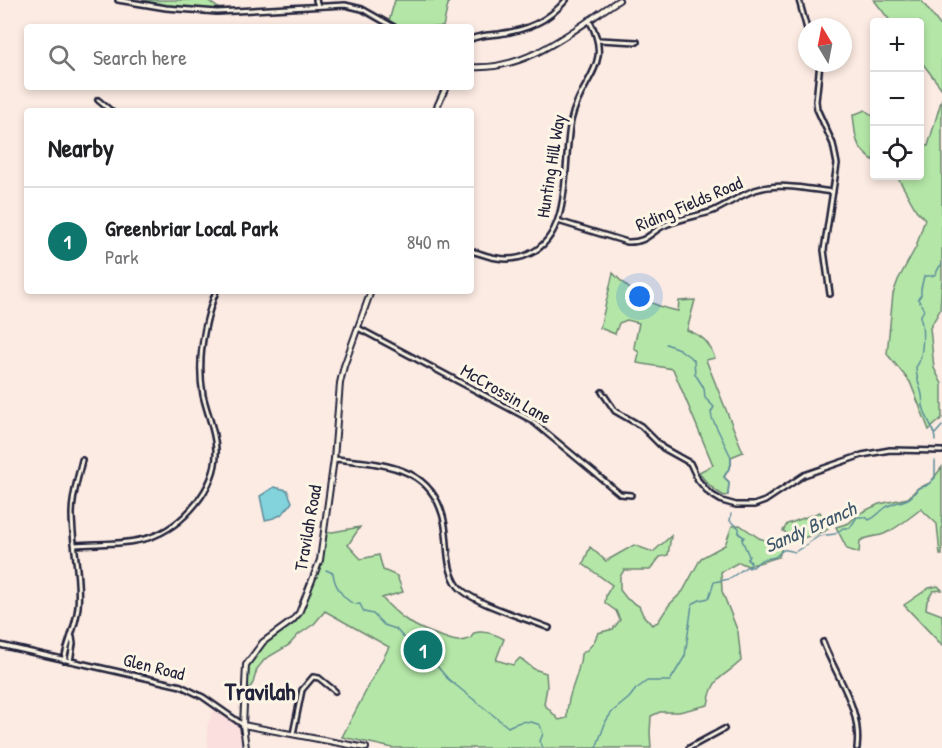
<!DOCTYPE html>
<meta charset="utf-8">
<style>
:root{--surface:#fff;--page:#f6f6f6;--text:#202124;--muted:#757577;--line:#e0e0e0;--accent:#0f766e}
body{margin:0;font-family:"Patrick Hand",sans-serif;background:var(--page);color:var(--text)}
.controls{position:absolute;right:18px;top:18px;display:grid;overflow:hidden;border-radius:6px;box-shadow:0 3px 9px #0003}
.controls button{width:54px;height:54px;display:grid;place-items:center;padding:0;border:0;border-bottom:2px solid var(--line);background:var(--surface);color:var(--text);font:30px sans-serif}
.compass{position:absolute;left:798px;top:18px;width:54px;height:54px;border-radius:50%;background:var(--surface);box-shadow:0 3px 9px #0003;rotate:350deg}
.you{position:absolute;left:640px;top:297px;width:21px;height:21px;margin:-15px;border:4px solid #fff;border-radius:50%;background:#1a73e8;box-shadow:0 0 0 9px #1a73e833}
.badge{display:grid;place-items:center;width:39px;height:39px;border-radius:50%;background:var(--accent);color:#fff;font-size:20px;font-weight:700}
.pin{position:absolute;translate:-50% -50%;border:3px solid #fff;box-shadow:0 2px 6px #0006}
.list{margin:0;padding:0;list-style:none}
h2{display:flex;justify-content:space-between;align-items:center;height:78px;margin:0;padding:0 24px;font-size:26px}
h2 small{font-size:20px;font-weight:400;color:var(--muted)}
.list li{display:grid;grid-template-columns:39px 1fr auto;gap:18px;align-items:center;box-sizing:border-box;height:108px;padding:0 24px;border-top:2px solid var(--line)}
.list b{display:block;font-size:22px;white-space:nowrap}
.list p{margin:0;font-size:20px;white-space:nowrap;color:var(--muted)}
.list em{font-size:20px;font-style:normal;color:var(--muted)}
.icon{flex:none;width:33px;height:33px;fill:none;stroke:currentColor;stroke-width:2;stroke-linecap:round;stroke-linejoin:round}
.map{position:relative;flex:none;width:942px;height:748px;overflow:hidden}
.search{position:absolute;background:var(--surface);box-shadow:0 3px 9px #0003;left:24px;top:24px;width:450px;height:66px;display:flex;align-items:center;gap:15px;box-sizing:border-box;padding:0 21px;border-radius:6px;color:var(--muted);font-size:22px}
.panel{position:absolute;background:var(--surface);box-shadow:0 3px 9px #0003;left:24px;top:108px;width:450px;height:186px;border-radius:6px}
.map>svg:first-child{display:block}
.built{fill:#fbdfdf}
.green{fill:#b4e7a7;stroke:#6b8471;stroke-width:1.5}
.water{fill:#82d3db;stroke:#5c8c9b;stroke-width:1.5}
.lines{fill:none;stroke-linecap:round;stroke-linejoin:round}
.stream{stroke:#5c8c9b;stroke-width:1.5}
.minor-casing{stroke:#22223b;stroke-width:8}
.tertiary-casing{stroke:#22223b;stroke-width:8}
.secondary-casing{stroke:#22223b;stroke-width:8}
.minor{stroke:#fcf5e5;stroke-width:3}
.tertiary{stroke:#fcf5e5;stroke-width:3}
.secondary{stroke:#fcf5e5;stroke-width:4}
.labels{text-anchor:middle;stroke-width:6;stroke-linejoin:round;paint-order:stroke}
.street-label{font-size:18px;fill:#22223b;stroke:#fcf5e5}
.water-label{font-size:20px;font-style:italic;fill:#3f576b;stroke:#fcf5e5}
.district-label{font-size:24px;font-weight:bold;fill:#22223b;stroke:#fcf5e5}
</style>
<div class="map">
<svg width="942" height="748" viewBox="0 0 942 748">
<rect width="100%" height="100%" fill="#fcebe2"/>
<filter id="ink" filterUnits="userSpaceOnUse"><feTurbulence type="fractalNoise" baseFrequency=".0167" numOctaves="2"/><feDisplacementMap in="SourceGraphic" scale="12" xChannelSelector="R" yChannelSelector="G"/><feConvolveMatrix kernelMatrix="1 2 1 2 8 2 1 2 1" color-interpolation-filters="sRGB"/></filter>
<g filter="url(#ink)">
<path class="built" d="M214 706 239 727 244 748H208L207 728Z"/>
<path class="green" d="M145 0H207L224 12 148 5Z
M395 0H449L443 27H399L389 21Z
M874 0H921L942 28V89L920 60V22H891Z
M942 98V279L940 310 930 328 934 368 942 384V418L929 430 910 382 887 354 893 294 898 280 916 247 925 219 916 210 897 176H920V145L928 146Z
M865 110 874 117V161C854 146 856 139 853 115Z
M613 273C633 294 650 306 678 311L679 301 695 300 687 330C704 337 708 341 715 358L706 360 743 452 731 457V465L724 477 729 482 728 495 724 496C713 489 706 484 699 472L713 465 673 369 637 363 639 353 634 347 639 323 627 320 619 323 615 334 600 328Z
M942 467V555H940L937 524 921 509C909 518 898 528 884 534 876 537 868 536 860 541L859 553 847 549 836 527 849 523 858 514 879 504 908 498 918 488 930 483Z
M820 512 829 528 825 531 797 540 783 531 787 524Z
M740 525 759 538 782 546 779 557 748 566 739 562 721 572 722 591 738 632 741 661C722 679 713 675 708 705L679 712H660L651 716 650 733 651 748H393L342 737 389 647 325 611 314 624 298 635 289 645 265 659 257 669 253 683 243 699 246 665 263 642 292 621 299 613 320 560 323 539 327 533 360 527 348 545 361 559 379 555 383 570 397 576 403 592 382 598C400 618 415 628 440 636 453 640 459 644 471 638L474 633C485 630 495 634 504 639L496 660 513 665 520 658 534 669 546 673 547 687 544 704 559 720 567 718C566 694 580 676 581 654 590 649 594 643 598 633L613 629 620 620 616 611 605 603 606 595 612 585 583 564 590 547 606 561 634 545 653 552 671 536 668 555 660 557 650 570H624L620 577V590L627 599 639 606 643 615 652 625 658 622 669 605 683 591 701 558 725 545 732 526Z
M938 586 942 590 933 591 927 601 926 609 942 615V645L904 605 929 588Z"/>
<path class="water" d="M274 487 287 490 292 502C285 513 279 518 265 520L260 496Z"/>
<g class="lines">
<path class="stream" d="M666 344 679 349 694 360 695 374 704 388 705 398 714 407 711 412 712 418 731 457V465L724 477 729 482 728 495
M935 434 942 426
M935 441C935 428 927 421 924 409 922 405 923 400 922 395 920 385 916 378 916 367 924 359 924 327 920 317L924 310 918 299 921 295V289L924 276C942 277 933 271 942 264
M731 514 730 521 739 528V534L744 537 742 540 749 556 747 560 751 562 749 568
M326 570 333 573C334 586 347 606 360 604L364 612 373 614 384 625 396 629 403 637 419 645 448 679 508 727C520 721 527 719 540 725L543 734 540 741 543 748
M596 748 606 721 612 712 629 698 636 689 647 681H670L685 656 692 604 700 600 709 598 714 582 729 579 746 567H753L761 560 775 557C785 549 780 548 795 552L819 536 835 534 843 528H850L857 517H866L869 520C877 517 878 513 885 508 897 499 909 505 918 488L926 486 935 478V461"/>
<defs>
<path id="minor" d="M316 0 318 6
M799 0 807 29
M599 40 637 42
M820 63 816 101 817 109 833 144 837 164 824 250 830 294
M98 100 111 111
M558 221 627 242C649 243 651 230 668 224 683 218 698 216 713 211 727 205 740 195 755 190 779 182 808 189 833 192
M471 251C480 253 488 257 497 258 508 260 519 259 529 254 574 234 562 162 571 121 580 78 615 66 589 20
M358 328 531 420 620 494 631 495
M602 392 615 411 641 426 663 448 690 463 698 480 709 493 722 501 736 505H754L765 501 804 475 862 455 890 450 942 451
M334 459C387 464 439 466 446 533 448 551 447 571 458 586 471 603 528 619 549 628
M75 545C98 543 125 545 148 538 183 527 218 487 216 449 215 430 207 413 203 395 197 361 204 323 216 291
M823 642C836 677 862 708 857 748
M64 660C68 641 76 626 78 607 81 576 72 545 72 514 72 495 78 478 82 460
M70 661 73 644 72 637
M293 734 302 690 313 677 319 678 335 691
M689 748 724 729"/>
<path id="tertiary" d="M118 0 166 8 217 12 345 5 362 9 394 27
M471 39C480 35 490 35 499 34 527 30 547 22 566 0
M0 645 181 686 203 697 243 725"/>
<path id="secondary" d="M471 67C528 71 574 29 619 0
M435 111 446 87
M243 725 366 748
M246 748 243 725 246 665 263 642 292 621 299 613 320 560 334 459 340 383 344 366 371 291"/>
</defs>
<use href="#minor" class="minor-casing"/>
<use href="#tertiary" class="tertiary-casing"/>
<use href="#secondary" class="secondary-casing"/>
<use href="#minor" class="minor"/>
<use href="#tertiary" class="tertiary"/>
<use href="#secondary" class="secondary"/>
</g>
</g>
<g class="labels">
<g class="street-label">
<text transform="translate(551 166) rotate(-81)" y="6">Hunting Hill Way</text>
<text transform="translate(689 204) rotate(-23)" y="6">Riding Fields Road</text>
<text transform="translate(506 394) rotate(30)" y="6">McCrossin Lane</text>
<text transform="translate(308 528) rotate(-80)" y="6">Travilah Road</text>
<text transform="translate(154 667) rotate(14)" y="6">Glen Road</text>
</g>
<g class="water-label">
<text transform="translate(810 527) rotate(-24)" y="7">Sandy Branch</text>
</g>
<g class="district-label">
<text x="260" y="700">Travilah</text>
</g>
</g>
</svg>
<div class="controls">
<button>+</button>
<button>−</button>
<button><svg class="icon" aria-label="locate" viewBox="0 0 24 24"><circle cx="12" cy="12" r="6"/><path d="M12 2v4M12 18v4M2 12h4M18 12h4"/></svg></button>
</div>
<svg class="compass" viewBox="-18 -18 36 36"><path d="M0-13l5 13h-10z" fill="#e53935"/><path d="M0 13l5-13h-10z" fill="#757577"/></svg>
<div class="you"></div>
<div class="pin badge" style="left:423px;top:650px">1</div>
<div class="search"><svg class="icon" aria-label="search" viewBox="0 0 24 24"><circle cx="10" cy="10" r="6"/><path d="M15 15l6 6"/></svg>Search here</div>
<section class="panel">
<h2>Nearby<small></small></h2>
<ul class="list">
<li><span class="badge">1</span><div><b>Greenbriar Local Park</b><p>Park</p></div><em>840 m</em></li>
</ul>
</section>
</div>
